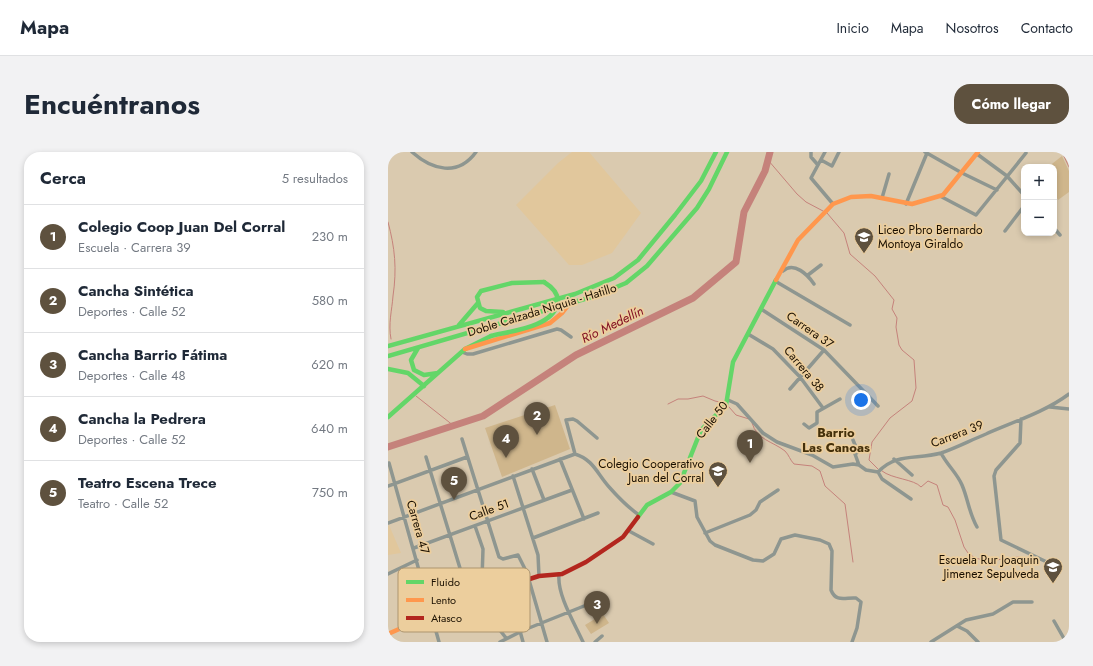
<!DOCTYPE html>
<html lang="es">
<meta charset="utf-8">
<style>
:root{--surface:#fff;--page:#f2f2f3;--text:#1f2937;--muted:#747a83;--line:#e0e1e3;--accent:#5e513e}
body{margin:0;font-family:Jost,sans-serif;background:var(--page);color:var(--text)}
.controls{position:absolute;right:12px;top:12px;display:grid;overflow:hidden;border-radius:8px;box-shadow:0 2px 6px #0003}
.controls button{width:36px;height:36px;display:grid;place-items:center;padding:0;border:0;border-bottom:1px solid var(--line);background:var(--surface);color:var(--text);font:20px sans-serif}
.you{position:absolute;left:473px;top:248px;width:14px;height:14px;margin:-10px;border:3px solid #fff;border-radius:50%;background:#1a73e8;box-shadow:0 0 0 6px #1a73e833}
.badge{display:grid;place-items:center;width:26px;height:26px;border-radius:50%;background:var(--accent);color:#fff;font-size:13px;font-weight:700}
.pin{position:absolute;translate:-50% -33px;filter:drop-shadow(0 1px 2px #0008)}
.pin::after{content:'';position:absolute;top:21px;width:14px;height:12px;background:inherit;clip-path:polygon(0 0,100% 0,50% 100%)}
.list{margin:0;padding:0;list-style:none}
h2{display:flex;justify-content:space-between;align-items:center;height:52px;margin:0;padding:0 16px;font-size:17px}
h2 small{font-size:13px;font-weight:400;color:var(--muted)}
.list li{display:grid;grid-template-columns:26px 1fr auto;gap:12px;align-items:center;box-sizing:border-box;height:64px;padding:0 16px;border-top:1px solid var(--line)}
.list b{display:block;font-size:15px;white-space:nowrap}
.list p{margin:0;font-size:13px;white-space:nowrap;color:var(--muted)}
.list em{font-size:13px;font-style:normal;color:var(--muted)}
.map{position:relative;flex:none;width:681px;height:490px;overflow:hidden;border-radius:16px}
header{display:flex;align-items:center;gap:24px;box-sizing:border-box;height:56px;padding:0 20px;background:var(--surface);border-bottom:1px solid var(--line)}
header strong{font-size:19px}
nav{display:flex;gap:22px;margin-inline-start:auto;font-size:14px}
.intro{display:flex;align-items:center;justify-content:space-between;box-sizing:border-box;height:96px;padding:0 24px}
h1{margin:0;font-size:28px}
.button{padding:10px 18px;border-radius:16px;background:var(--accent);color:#fff;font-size:14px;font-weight:700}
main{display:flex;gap:24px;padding:0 24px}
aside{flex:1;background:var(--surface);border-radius:16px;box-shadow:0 2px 6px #0003}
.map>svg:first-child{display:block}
.built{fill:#e1c79c}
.green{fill:#cfb68c}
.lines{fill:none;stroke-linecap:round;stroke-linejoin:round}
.stream{stroke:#c5827b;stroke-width:1}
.river{stroke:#c5827b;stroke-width:7}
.street{stroke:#8e9690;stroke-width:3.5}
.fast{stroke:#63d668;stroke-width:4.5}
.slow{stroke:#ff974d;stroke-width:4.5}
.jam{stroke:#b3261e;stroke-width:4.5}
.fast-bridge{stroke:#63d668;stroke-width:4.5}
.labels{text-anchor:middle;stroke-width:3.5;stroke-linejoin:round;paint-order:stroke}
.poi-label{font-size:12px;fill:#1b1001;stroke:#ecce9d;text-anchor:end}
.street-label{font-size:12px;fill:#1b1001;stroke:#ecce9d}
.water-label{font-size:13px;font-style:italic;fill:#810f22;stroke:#ecce9d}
.neighbourhood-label{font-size:13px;font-weight:bold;fill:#432f0a;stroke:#ecce9d}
.key{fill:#ecce9d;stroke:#ad956e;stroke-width:1}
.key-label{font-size:11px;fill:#1b1001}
</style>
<header>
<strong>Mapa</strong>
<nav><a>Inicio</a><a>Mapa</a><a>Nosotros</a><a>Contacto</a></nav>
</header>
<div class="intro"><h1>Encuéntranos</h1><a class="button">Cómo llegar</a></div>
<main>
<aside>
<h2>Cerca<small>5 resultados</small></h2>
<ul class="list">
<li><span class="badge">1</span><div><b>Colegio Coop Juan Del Corral</b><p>Escuela · Carrera 39</p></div><em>230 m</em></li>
<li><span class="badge">2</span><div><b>Cancha Sintética</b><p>Deportes · Calle 52</p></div><em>580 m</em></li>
<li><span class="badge">3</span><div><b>Cancha Barrio Fátima</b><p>Deportes · Calle 48</p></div><em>620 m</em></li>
<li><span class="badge">4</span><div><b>Cancha la Pedrera</b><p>Deportes · Calle 52</p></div><em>640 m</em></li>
<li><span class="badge">5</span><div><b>Teatro Escena Trece</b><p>Teatro · Calle 52</p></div><em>750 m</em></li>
</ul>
</aside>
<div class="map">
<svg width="681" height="490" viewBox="0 0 681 490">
<rect width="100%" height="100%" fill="#dacaaf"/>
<path class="built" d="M184 0H201L253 61 224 101 194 113H181L128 53 170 11Z
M1 373 13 401 0 403V374Z"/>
<path class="green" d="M674 4 681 19V40L670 48 666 40V15H660Z
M167 253 182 297 114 325 97 276Z
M215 462 221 471 203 482 197 473Z"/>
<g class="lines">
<path class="stream" d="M674 0 681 15
M380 8 409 42 418 50 435 59
M439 61 456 81 462 102 487 124 506 148 504 157 509 166 508 175 511 193 514 198 526 208 528 236 524 249 502 266 484 290 481 308 490 317
M0 70C7 96 9 117 5 144 4 158 0 172 3 187
M28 244 66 274
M280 252 290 247H300L315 244 327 249 336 251
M341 255 348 263 361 267
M364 271C369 288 384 289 397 299 401 303 402 308 406 312L424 314 432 319 437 334 457 352 465 410
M494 319C504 327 526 327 533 335L540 329 549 333 555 353 560 355 567 368 576 395 580 401 587 406 600 409 631 405 634 406 637 410"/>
<path class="river" d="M0 295 95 264 188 203 305 146 348 110 356 60 377 19 382 0"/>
<path class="street" d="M24 0C44 18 70 25 88 0
M423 0V5L430 13
M437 0 423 26 445 52
M537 0 574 21 609 38
M589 2 619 24 636 43
M433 8 444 14 451 0
M552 44 588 63 638 1
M494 46 501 22
M518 52 539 1
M666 76 672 83
M617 79 636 54
M395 119C406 109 420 123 426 132
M420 123 433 113
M387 129 462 173
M373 157 436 198 490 254
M360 182 385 197 412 225 435 256
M74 200 79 202H85L169 177 173 178 183 185
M402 237 436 198
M340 248 349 252 375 281 389 290 424 303 445 315 465 312 471 313 478 318 490 320C509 300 528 308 553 301 568 296 583 288 598 282 625 270 657 260 681 242
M662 255 681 257
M633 267 632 291 608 318 606 324 613 388 665 413
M416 272 421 276 429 271V260L452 247
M74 287 111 405 115 407 130 403 138 419
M465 288 470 300 467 302 471 313
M553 301C559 313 569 321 574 333 580 347 581 361 589 375
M187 302C206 308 209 322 222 336 230 345 241 356 251 363
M187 302 178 268 185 267 189 269 209 286
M38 305 79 439
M172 307 196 367
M506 307 524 323
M1 311 51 490
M144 317 156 348
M490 320 494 327 523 347
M125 324 150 403 151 424
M0 334 79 305
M283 340 307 349 309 365 322 389 327 393 365 408 375 409 386 402 393 387 407 383 432 388 441 392 444 399 443 438C448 451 458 445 468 446L473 450 469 476 464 490
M0 371 187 302
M87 374 95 397 94 427
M241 379 265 392
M317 381 362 363 368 358 372 350 390 338
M145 386 210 361
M26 396 184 338
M0 422 29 408
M171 423C169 443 187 472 195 490
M141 428 159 490
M72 453 104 468 118 486
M666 469 678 490
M569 474 579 479 590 490
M132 479 135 490
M112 490 136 478 206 450
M207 490 214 484
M543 490 578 468 605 462 625 450H644"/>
<path class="fast" d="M115 160 98 159 92 156 89 145 93 139 124 131 156 130
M71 173 90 151
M0 194 187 142 226 126 250 108 287 63 313 29 328 0
M30 196 23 208 26 218 36 223 50 221
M0 204 207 144 238 131 259 114 309 56 321 37 339 0
M0 217 20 221 36 234
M0 265 77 197 103 184
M250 365 259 353 283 340 292 331 313 278 338 253 345 210 388 128"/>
<path class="slow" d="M388 128 410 88 445 52 463 45 483 44 524 52 555 43 590 0
M77 197 162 171 174 161 181 152
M0 482 27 470 63 463 72 453 79 439 89 429 99 427 116 433 132 430"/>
<path class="jam" d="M132 430 151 424 174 422 198 410 235 385 250 365"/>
<path class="fast-bridge" d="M103 184C122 179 165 175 169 152 172 142 164 135 156 130"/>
</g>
<defs>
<symbol id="school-pin" viewBox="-11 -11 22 30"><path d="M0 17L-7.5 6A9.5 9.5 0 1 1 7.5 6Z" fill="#5e513e" stroke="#ecce9d"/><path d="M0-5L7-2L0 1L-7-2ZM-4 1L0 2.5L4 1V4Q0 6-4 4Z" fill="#fff"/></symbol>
</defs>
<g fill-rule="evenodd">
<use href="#school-pin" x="465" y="74" width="22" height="30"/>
<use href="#school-pin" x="319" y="308" width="22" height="30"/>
<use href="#school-pin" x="654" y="404" width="22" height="30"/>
</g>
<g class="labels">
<g class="poi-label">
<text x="490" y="82" text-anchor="start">Liceo Pbro Bernardo<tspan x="490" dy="14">Montoya Giraldo</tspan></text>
<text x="316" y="316">Colegio Cooperativo<tspan x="316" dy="14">Juan del Corral</tspan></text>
<text x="651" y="412">Escuela Rur Joaquin<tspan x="651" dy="14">Jimenez Sepulveda</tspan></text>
</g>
<g class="street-label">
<text transform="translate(154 158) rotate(-17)" y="4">Doble Calzada Niquia - Hatillo</text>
<text transform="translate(422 178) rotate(35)" y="4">Carrera 37</text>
<text transform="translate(416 217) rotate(50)" y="4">Carrera 38</text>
<text transform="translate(324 268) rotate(-52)" y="4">Calle 50</text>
<text transform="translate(569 282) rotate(-21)" y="4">Carrera 39</text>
<text transform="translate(101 358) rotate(-20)" y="4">Calle 51</text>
<text transform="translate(30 375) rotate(74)" y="4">Carrera 47</text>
</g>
<g class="water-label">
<text transform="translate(224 172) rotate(-26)" y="5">Río Medellín</text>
</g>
<g class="neighbourhood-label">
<text x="448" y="285">Barrio<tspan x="448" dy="15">Las Canoas</tspan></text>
</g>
</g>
<rect x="10" y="416" width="132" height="64" rx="6" class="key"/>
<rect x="18" y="428" width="18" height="4" fill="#63d668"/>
<rect x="18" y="446" width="18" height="4" fill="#ff974d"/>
<rect x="18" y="464" width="18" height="4" fill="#b3261e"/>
<g class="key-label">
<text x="43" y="434">Fluido</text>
<text x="43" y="452">Lento</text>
<text x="43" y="470">Atasco</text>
</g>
</svg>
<div class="controls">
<button>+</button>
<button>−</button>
</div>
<div class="you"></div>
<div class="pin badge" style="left:362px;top:311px">1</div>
<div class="pin badge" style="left:149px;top:283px">2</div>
<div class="pin badge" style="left:209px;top:472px">3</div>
<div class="pin badge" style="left:118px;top:306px">4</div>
<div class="pin badge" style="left:66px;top:348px">5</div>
</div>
</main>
